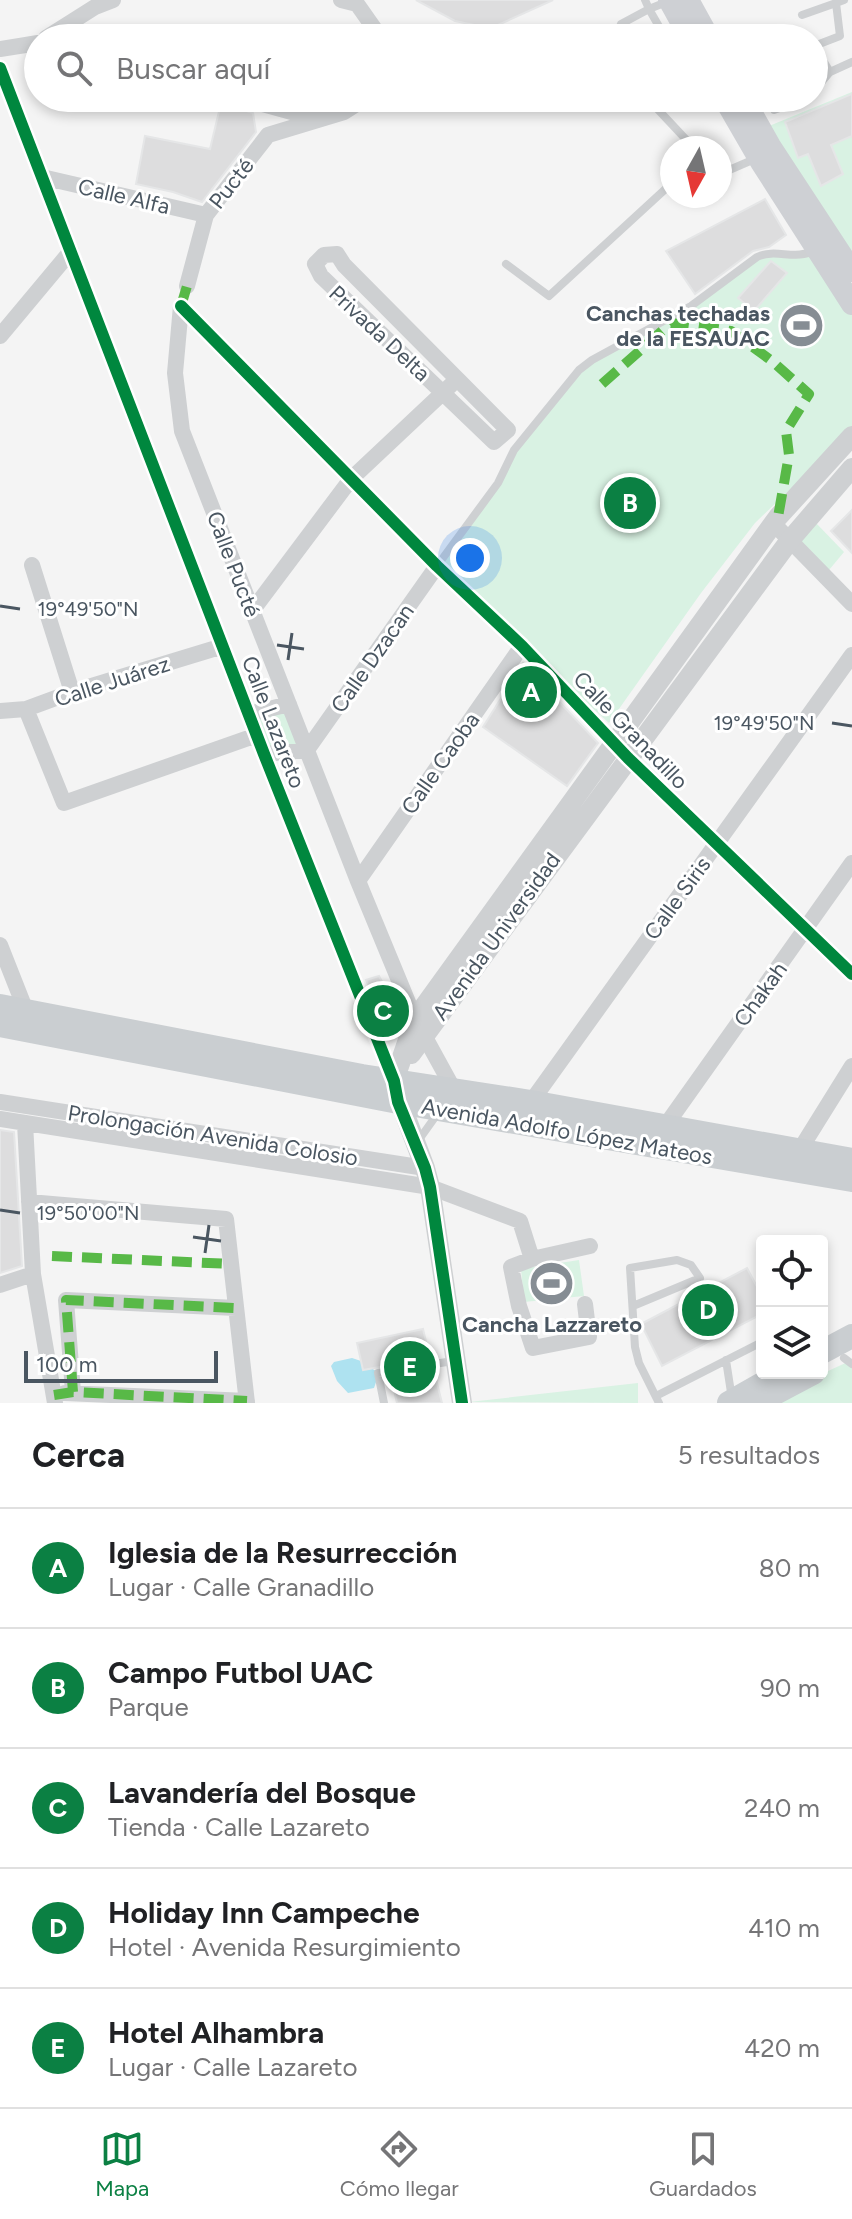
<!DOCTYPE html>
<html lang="es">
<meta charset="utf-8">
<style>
:root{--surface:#fff;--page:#f2f2f2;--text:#202124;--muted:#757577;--line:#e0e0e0;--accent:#0b8043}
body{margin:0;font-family:Figtree,sans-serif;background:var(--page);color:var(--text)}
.controls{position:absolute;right:24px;bottom:24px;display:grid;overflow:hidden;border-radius:8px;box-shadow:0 4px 12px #0003}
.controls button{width:72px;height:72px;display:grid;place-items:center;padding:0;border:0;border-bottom:2px solid var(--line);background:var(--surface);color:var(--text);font:40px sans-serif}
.compass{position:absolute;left:660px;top:136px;width:72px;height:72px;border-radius:50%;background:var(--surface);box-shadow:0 4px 12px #0003;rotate:188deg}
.scale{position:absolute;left:24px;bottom:20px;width:194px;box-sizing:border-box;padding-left:8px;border:4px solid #4a5661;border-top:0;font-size:22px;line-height:28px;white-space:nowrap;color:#4a5661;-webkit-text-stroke:6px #fff;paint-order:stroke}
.you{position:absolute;left:470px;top:558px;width:28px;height:28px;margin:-20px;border:6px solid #fff;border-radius:50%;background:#1a73e8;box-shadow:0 0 0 12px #1a73e833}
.badge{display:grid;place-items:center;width:52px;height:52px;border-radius:50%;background:var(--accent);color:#fff;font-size:26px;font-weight:700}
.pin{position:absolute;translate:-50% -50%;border:4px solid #fff;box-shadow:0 2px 8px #0006}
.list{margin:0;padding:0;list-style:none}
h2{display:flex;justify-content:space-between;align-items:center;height:104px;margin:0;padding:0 32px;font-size:34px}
h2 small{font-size:26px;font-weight:400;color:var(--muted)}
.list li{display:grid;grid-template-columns:52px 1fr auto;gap:24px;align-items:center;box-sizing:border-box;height:120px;padding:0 32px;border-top:2px solid var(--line)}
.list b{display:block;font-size:30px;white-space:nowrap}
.list p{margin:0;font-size:26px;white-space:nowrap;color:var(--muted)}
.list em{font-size:26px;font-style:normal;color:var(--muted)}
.icon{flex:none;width:44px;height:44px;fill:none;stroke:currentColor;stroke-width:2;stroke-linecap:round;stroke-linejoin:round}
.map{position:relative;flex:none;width:852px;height:1403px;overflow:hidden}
.search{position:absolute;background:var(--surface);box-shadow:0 4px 12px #0003;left:24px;right:24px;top:24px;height:88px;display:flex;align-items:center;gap:20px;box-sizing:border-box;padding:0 28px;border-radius:44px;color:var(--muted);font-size:30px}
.sheet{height:704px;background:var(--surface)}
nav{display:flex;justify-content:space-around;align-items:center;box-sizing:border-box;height:112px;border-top:2px solid var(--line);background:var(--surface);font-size:22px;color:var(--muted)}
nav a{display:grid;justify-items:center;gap:4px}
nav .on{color:var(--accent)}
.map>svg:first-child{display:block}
.green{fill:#d9f2e3}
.water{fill:#aee2f0}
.building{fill:#ddddde;stroke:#e5e6e7;stroke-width:2}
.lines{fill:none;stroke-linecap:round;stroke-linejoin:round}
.service{stroke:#ced0d2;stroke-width:8}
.minor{stroke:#ced0d2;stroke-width:16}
.tertiary{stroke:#ced0d2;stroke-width:20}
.secondary{stroke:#ced0d4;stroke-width:22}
.primary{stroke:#caced1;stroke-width:24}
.quiet{stroke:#58b947;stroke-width:10;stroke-dasharray:20 10;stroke-linecap:butt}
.cycleway-casing{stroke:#fff;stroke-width:17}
.cycleway{stroke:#00873e;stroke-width:12}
.ticks{fill:none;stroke:#4a5661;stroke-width:3}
.labels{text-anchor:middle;stroke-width:6;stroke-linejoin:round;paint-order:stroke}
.street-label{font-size:22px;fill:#4a5661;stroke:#fff}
.poi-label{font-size:22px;font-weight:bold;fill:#4a5661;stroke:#fff;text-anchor:end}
.ticks-label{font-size:20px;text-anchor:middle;fill:#4a5661;stroke:#fff;stroke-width:6;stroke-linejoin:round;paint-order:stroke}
</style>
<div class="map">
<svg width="852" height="1403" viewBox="0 0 852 1403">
<rect width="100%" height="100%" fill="#f4f4f4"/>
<path class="green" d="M852 92V259L769 126Z
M817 250 852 305V430L755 523 701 593 609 723 437 566 498 483 514 450 579 370 690 306 757 257Z
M816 523 844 552 829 570 799 539Z
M287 706 304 749 266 751 251 715Z
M579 1260 584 1296 524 1302 521 1269Z
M852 1360V1403H767L802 1383Z
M638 1383V1403L469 1402Z"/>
<path class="water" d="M352 1358 361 1361 363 1370 371 1368 379 1373 374 1388 348 1393 337 1381 331 1366 334 1362Z"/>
<path class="building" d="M416 0H553L498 25 479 26 455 21Z
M852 94V136L831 145 843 174 821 186 808 154 798 158 785 122Z
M221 103 253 113 256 132 202 202 173 192 136 184 145 136 210 149Z
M765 199 786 235 769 247 753 251 695 294 666 251Z
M771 261 787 273 754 311 738 298Z
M852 510V553L831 531Z
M523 663 598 743 567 786 483 727Z
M379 976 384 985 391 990 386 997 395 1024 387 1032 366 980Z
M0 1130 14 1132 22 1266 0 1273Z
M747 1268 762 1296V1314L662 1366 641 1324Z
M423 1329 430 1358 363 1370 357 1343Z
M434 1371 442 1403H397L391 1378Z"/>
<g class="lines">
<path class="service" d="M645 0 649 9 669 1
M802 15 836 3
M623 38 619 29 621 24 649 9 665 37
M710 38 747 36 764 28 792 38
M814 46 840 36 836 3 844 0
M815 47 830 72 852 62
M814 66 830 72 814 91
M768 98 774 110 806 98
M649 100 694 148
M720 174 757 158
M506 264 549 296 672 183
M437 566 498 483 514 450 579 370 592 360 691 306 757 257C776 248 795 261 816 250
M418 1141 438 1113
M633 1306 700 1278 691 1265 677 1260 630 1268 635 1347 639 1363 659 1403
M844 1358 852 1364
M726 1360 732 1399
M656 1396 762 1342
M384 1403 378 1373 453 1361"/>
<path class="minor" d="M341 0 357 4 381 38
M46 38 95 7 113 0
M0 49 38 43
M0 68 264 754 394 1081
M240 98 317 119
M42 177 206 215
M337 254 344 265 508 430 494 442 321 276 315 264 324 255Z
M187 286 206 215 268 135 344 112 366 98
M181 306 437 566 522 646 628 758 852 974
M181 306 175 373 182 431 358 881 415 1019 454 1090
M0 336 71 251
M773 523 852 604
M32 565 72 692
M252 611 351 479 451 385
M26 709 64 803 257 735
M0 711 26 709 72 692 223 646
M249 714 289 704
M264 754 307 750 437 566
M358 881 522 646
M0 945 28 1016
M0 1102 425 1168
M531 1102 852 655
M0 1119 430 1187 520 1221 532 1259
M25 1123 33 1274 55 1403
M666 1125 852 863
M796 1156 852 1066
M29 1202 226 1219 247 1403
M0 1285 33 1274
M585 1304 589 1337 533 1348 519 1306 511 1267 532 1259 590 1246
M73 1392 66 1300 236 1308
M65 1393 247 1401"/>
<path class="tertiary" d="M411 1054 790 540 852 468
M394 1081 415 1019 778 517 852 436
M396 1091 425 1168 430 1187 462 1403"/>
<path class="secondary" d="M669 0 690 38
M688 0 709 38
M724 98 761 162 852 304
M743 98 770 146 852 271"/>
<path class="primary" d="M0 1006 362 1076 531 1102 852 1160
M0 1025 398 1102 852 1180
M822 1352 852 1336
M729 1403 766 1382
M756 1403 813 1373"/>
<path class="quiet" d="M181 306 187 286
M602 384 671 323 731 331 772 361 809 394 786 431 789 455 778 517
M52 1256 231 1264
M73 1392 66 1300 236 1308
M54 1395 73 1392 247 1401"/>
<defs>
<path id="cycleway" d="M0 68 264 754 394 1081 398 1102 425 1168 430 1187 462 1403
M181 306 437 566 522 646 628 758 852 974"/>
</defs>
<use href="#cycleway" class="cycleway-casing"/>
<use href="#cycleway" class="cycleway"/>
</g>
<path class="ticks" d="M0 606 20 609M277 645 304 649M288 660 292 633M832 723 852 726M0 1210 20 1213M193 1237 221 1241M205 1253 209 1225"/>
<defs>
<symbol id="stadium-disc" viewBox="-11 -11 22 22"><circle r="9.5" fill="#868d94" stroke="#fff"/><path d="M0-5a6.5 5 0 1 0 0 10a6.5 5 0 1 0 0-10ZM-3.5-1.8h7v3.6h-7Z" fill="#fff"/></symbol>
</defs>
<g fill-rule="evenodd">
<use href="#stadium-disc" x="776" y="300" width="51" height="51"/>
<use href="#stadium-disc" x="526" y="1258" width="51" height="51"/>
</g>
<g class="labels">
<g class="street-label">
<text transform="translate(231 183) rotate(-52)" y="8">Pucté</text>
<text transform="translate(124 196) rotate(13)" y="8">Calle Alfa</text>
<text transform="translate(380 333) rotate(43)" y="8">Privada Delta</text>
<text transform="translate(234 564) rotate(69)" y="8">Calle Pucté</text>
<text transform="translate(372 658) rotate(-55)" y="8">Calle Dzacan</text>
<text transform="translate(112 681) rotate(-18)" y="8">Calle Juárez</text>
<text transform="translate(274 722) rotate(69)" y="8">Calle Lazareto</text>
<text transform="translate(631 730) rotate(46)" y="8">Calle Granadillo</text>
<text transform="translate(440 763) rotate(-55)" y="8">Calle Caoba</text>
<text transform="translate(677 898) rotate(-54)" y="8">Calle Siris</text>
<text transform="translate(496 936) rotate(-54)" y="8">Avenida Universidad</text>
<text transform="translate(760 994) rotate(-54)" y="8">Chakah</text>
<text transform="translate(567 1131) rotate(10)" y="8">Avenida Adolfo López Mateos</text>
<text transform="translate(213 1135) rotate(9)" y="8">Prolongación Avenida Colosio</text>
</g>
<g class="poi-label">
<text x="770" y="321">Canchas techadas<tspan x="770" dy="25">de la FESAUAC</tspan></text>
<text x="552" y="1332" text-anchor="middle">Cancha Lazzareto</text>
</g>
</g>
<g class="ticks-label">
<text x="88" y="616">19°49'50"N</text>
<text x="764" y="730">19°49'50"N</text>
<text x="88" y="1220">19°50'00"N</text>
</g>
</svg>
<div class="controls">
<button><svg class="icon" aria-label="locate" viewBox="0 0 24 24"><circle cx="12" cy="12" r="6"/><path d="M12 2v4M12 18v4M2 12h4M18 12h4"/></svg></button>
<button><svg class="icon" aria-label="layers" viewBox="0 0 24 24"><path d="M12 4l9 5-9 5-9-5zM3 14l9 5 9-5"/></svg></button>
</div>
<svg class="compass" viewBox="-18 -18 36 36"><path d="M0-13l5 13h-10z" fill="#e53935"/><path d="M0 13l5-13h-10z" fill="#757577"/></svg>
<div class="scale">100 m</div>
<div class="you"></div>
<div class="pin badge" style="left:531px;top:692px">A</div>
<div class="pin badge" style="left:630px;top:503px">B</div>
<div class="pin badge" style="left:383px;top:1011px">C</div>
<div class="pin badge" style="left:708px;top:1310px">D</div>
<div class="pin badge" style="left:410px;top:1367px">E</div>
<div class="search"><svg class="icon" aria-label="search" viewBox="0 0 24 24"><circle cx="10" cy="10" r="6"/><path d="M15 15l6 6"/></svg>Buscar aquí</div>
</div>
<section class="sheet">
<h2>Cerca<small>5 resultados</small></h2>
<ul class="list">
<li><span class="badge">A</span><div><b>Iglesia de la Resurrección</b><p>Lugar · Calle Granadillo</p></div><em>80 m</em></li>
<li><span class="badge">B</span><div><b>Campo Futbol UAC</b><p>Parque</p></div><em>90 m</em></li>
<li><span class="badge">C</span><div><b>Lavandería del Bosque</b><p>Tienda · Calle Lazareto</p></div><em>240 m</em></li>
<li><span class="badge">D</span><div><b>Holiday Inn Campeche</b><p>Hotel · Avenida Resurgimiento</p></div><em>410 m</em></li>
<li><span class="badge">E</span><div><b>Hotel Alhambra</b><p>Lugar · Calle Lazareto</p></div><em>420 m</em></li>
</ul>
</section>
<nav>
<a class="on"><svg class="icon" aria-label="map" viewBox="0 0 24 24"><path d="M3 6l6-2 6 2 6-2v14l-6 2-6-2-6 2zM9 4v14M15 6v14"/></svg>Mapa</a>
<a><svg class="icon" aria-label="directions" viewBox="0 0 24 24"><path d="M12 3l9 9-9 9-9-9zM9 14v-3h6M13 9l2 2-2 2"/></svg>Cómo llegar</a>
<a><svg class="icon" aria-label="saved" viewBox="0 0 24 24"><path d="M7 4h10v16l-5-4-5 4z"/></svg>Guardados</a>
</nav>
